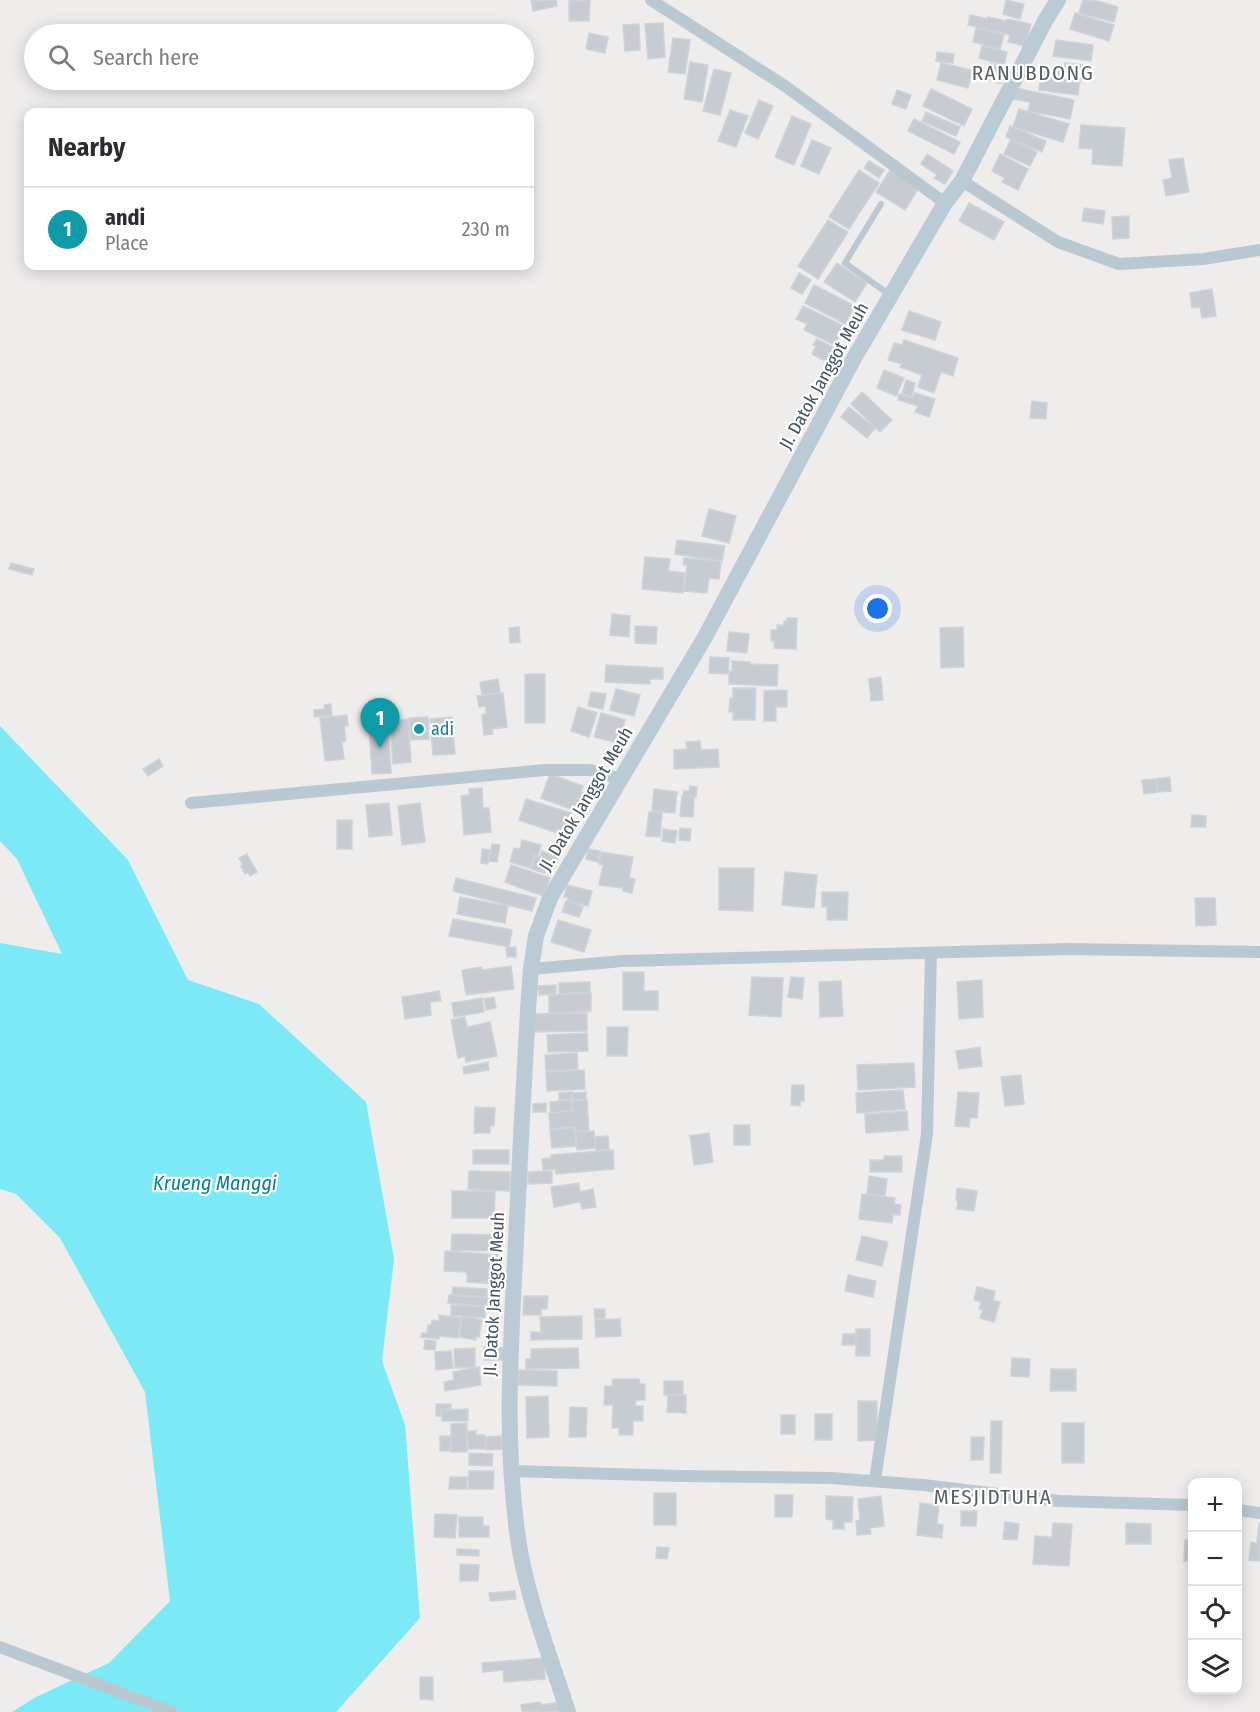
<!DOCTYPE html>
<meta charset="utf-8">
<style>
:root{--surface:#fff;--page:#f7f7f7;--text:#2b2b33;--muted:#7c7c81;--line:#e1e1e2;--accent:#0485f2}
body{margin:0;font-family:"Fira Sans Condensed",sans-serif;background:var(--page);color:var(--text)}
.controls{position:absolute;right:18px;bottom:18px;display:grid;overflow:hidden;border-radius:12px;box-shadow:0 3px 15px #0003}
.controls button{width:54px;height:54px;display:grid;place-items:center;padding:0;border:0;border-bottom:2px solid var(--line);background:var(--surface);color:var(--text);font:30px sans-serif}
.you{position:absolute;left:878px;top:609px;width:21px;height:21px;margin:-15px;border:4px solid #fff;border-radius:50%;background:#1a73e8;box-shadow:0 0 0 9px #1a73e833}
.badge{display:grid;place-items:center;width:39px;height:39px;border-radius:50%;background:var(--accent);color:#fff;font-size:20px;font-weight:700}
.pin{position:absolute;translate:-50% -50px;filter:drop-shadow(0 2px 3px #0008)}
.pin::after{content:'';position:absolute;top:32px;width:21px;height:18px;background:inherit;clip-path:polygon(0 0,100% 0,50% 100%)}
.list{margin:0;padding:0;list-style:none}
h2{display:flex;justify-content:space-between;align-items:center;height:78px;margin:0;padding:0 24px;font-size:26px}
h2 small{font-size:20px;font-weight:400;color:var(--muted)}
.list li{display:grid;grid-template-columns:39px 1fr auto;gap:18px;align-items:center;box-sizing:border-box;height:84px;padding:0 24px;border-top:2px solid var(--line)}
.list b{display:block;font-size:22px;white-space:nowrap}
.list p{margin:0;font-size:20px;white-space:nowrap;color:var(--muted)}
.list em{font-size:20px;font-style:normal;color:var(--muted)}
.icon{flex:none;width:33px;height:33px;fill:none;stroke:currentColor;stroke-width:2;stroke-linecap:round;stroke-linejoin:round}
.map{position:relative;flex:none;width:1260px;height:1712px;overflow:hidden}
.search{position:absolute;background:var(--surface);box-shadow:0 3px 15px #0003;left:24px;top:24px;width:510px;height:66px;display:flex;align-items:center;gap:15px;box-sizing:border-box;padding:0 21px;border-radius:33px;color:var(--muted);font-size:22px}
.panel{position:absolute;background:var(--surface);box-shadow:0 3px 15px #0003;left:24px;top:108px;width:510px;height:162px;border-radius:12px}
.map>svg:first-child{display:block}
.water{fill:#7beaf6}
.building{fill:#c7ccd2;stroke:#cfd3d9;stroke-width:1.5}
.lines{fill:none;stroke-linecap:round;stroke-linejoin:round}
.lane{stroke:#bac9d1;stroke-width:6}
.street{stroke:#bac9d1;stroke-width:12}
.secondary{stroke:#bacbd6;stroke-width:16}
.culture-dot{fill:#0f9aa8;stroke:#fff;stroke-width:2}
.labels{text-anchor:middle;stroke-width:4.5;stroke-linejoin:round;paint-order:stroke}
.street-label{font-size:18px;fill:#42525c;stroke:#fff}
.culture-label{font-size:18px;fill:#0d838f;stroke:#fff;text-anchor:start}
.water-label{font-size:20px;font-style:italic;fill:#038391;stroke:#fff}
.quarter-label{font-size:21px;letter-spacing:1.5px;fill:#585e62;stroke:#fff}
</style>
<div class="map">
<svg width="1260" height="1712" viewBox="0 0 1260 1712">
<rect width="100%" height="100%" fill="#efecec"/>
<path class="water" d="M0 726 128 860 188 980 259 1004 366 1102 394 1259 382 1361 405 1425 420 1618 336 1712H12L36 1697 109 1663 170 1601 145 1392 60 1238 16 1194 0 1189V943L62 954 17 859 0 841Z"/>
<path class="building" d="M531 0H556L557 6 533 11Z
M569 0H590L589 21H569Z
M1006 0 1024 4 1020 19 1003 14Z
M1083 0H1094L1118 7 1114 22 1079 13Z
M1075 13 1114 25 1109 41 1070 29Z
M970 15 988 19V17L1006 21 1007 19 1031 24 1025 46 1008 42 1010 35 968 25Z
M663 23 665 57 648 59 645 24Z
M639 24 640 50 625 51 623 25Z
M976 28 1004 35 1000 49 973 42Z
M589 33 608 37 605 53 586 49Z
M673 38 690 40 685 74 668 72Z
M1056 40 1093 45 1091 61 1053 56Z
M982 46 1007 52 1004 65 979 58Z
M937 52 954 54 953 63 936 61Z
M690 62 708 65 702 102 684 99Z
M941 63 972 70 968 88 937 80Z
M990 63 1006 69 1001 84 985 78Z
M1065 63 1082 65 1078 95 1039 90 1041 69 1064 72Z
M714 69 731 73 720 115 703 111Z
M1016 88 1074 100 1070 119 1028 111 1030 102 1013 99Z
M931 89 972 109 964 126 923 106Z
M897 90 911 95 906 109 892 104Z
M759 100 773 106 758 139 745 133Z
M1019 109 1069 124 1063 142 1013 127Z
M730 110 748 116 736 147 718 141Z
M926 112 960 127 956 136 922 121Z
M792 116 811 124 794 165 775 157Z
M914 119 960 142 954 154 908 131Z
M1081 125 1125 128 1122 166 1092 164 1093 149 1079 148Z
M1010 126 1046 141 1042 152 1006 137Z
M1011 139 1037 152 1030 166 1004 154Z
M812 140 831 148 819 174 801 166Z
M927 154 953 171 945 184 934 178 937 175 921 164Z
M1000 154 1028 169 1018 190 1002 182 1005 178 992 171Z
M1183 158 1189 192 1166 196 1163 180 1172 178 1169 160Z
M869 161 884 170 879 178 864 168Z
M859 170 879 183 849 229 829 217Z
M890 170 919 188 905 210 876 192Z
M969 203 1004 222 994 240 959 221Z
M1084 208 1105 211 1103 224 1082 221Z
M1129 216V238L1113 239 1112 217Z
M828 220 848 232 818 279 798 266Z
M837 263 867 283 855 302 824 282Z
M799 273 811 280 802 294 791 288Z
M814 285 855 306 845 324 805 303Z
M1212 289 1216 316 1202 318 1200 307 1192 308 1190 293Z
M803 306 844 326 835 345 804 330 807 324 796 319Z
M909 311 941 322 935 340 902 330Z
M817 339 835 348 827 362 812 354 816 346 813 345Z
M904 340 958 358 953 376 941 372 934 393 918 387 922 375 900 367 902 364 888 360 894 343 902 345Z
M884 370 904 378 896 396 877 388Z
M906 380 915 383 912 396 902 394Z
M862 392 892 420 880 432 851 404Z
M915 393 935 399 929 417 915 412 918 406 898 400 899 394 913 398Z
M1032 401 1047 403 1046 419 1030 418Z
M849 407 875 428 867 438 841 417Z
M709 509 736 516 729 543 702 536Z
M677 540 725 546 722 561 675 554Z
M645 557 670 559 668 571 685 573 683 593 642 589Z
M684 558 721 561 719 579 709 578 707 593 684 591 687 565H683Z
M11 563 34 569 32 575 9 569Z
M612 614 630 616 629 637 610 635Z
M787 618H797L796 649 774 648V641H771V630H777V625H784V621H787Z
M635 626 657 627 656 644 635 643Z
M519 627 520 642 510 643 509 628Z
M963 627 964 667 941 668 940 628Z
M729 632 749 634 747 653 727 651Z
M710 657 729 658 728 674 709 673Z
M732 661 750 662V664L778 665 777 686 729 684V671H732Z
M606 665 663 668V679H650V684L605 682Z
M525 674H545V723H525Z
M881 677 883 700 871 701 869 679Z
M498 679 500 692 482 695 480 682Z
M733 688H756L755 720H733V712H729L730 698H733Z
M616 689 640 695 634 716 610 710Z
M787 690V707H776V721H764V691Z
M591 692 606 694 603 709 588 706Z
M503 693 507 727 492 729 493 734 484 735 482 715 486 714V706L479 707 477 696Z
M331 704 332 715 314 717V710L325 709 324 705Z
M578 707 597 713 589 737 571 731Z
M601 713 625 720 619 743 594 737Z
M347 715 348 726H344L346 741 342 742 344 759 325 761 320 718Z
M428 717 429 739 411 740 409 718Z
M452 717 455 754 433 755 430 719Z
M408 719 411 762 393 764 390 721Z
M388 723 391 773 372 774 369 724Z
M700 741 701 750 718 749 719 767 674 769V750L687 749 686 742Z
M159 759 163 766 148 776 143 769Z
M550 774 583 786 581 792 587 795 583 806 579 805 576 811 541 798Z
M1170 777 1171 791 1158 792 1157 779Z
M1156 779 1157 792 1144 794 1142 780Z
M690 786 697 787 696 797 683 796 684 791H689Z
M482 788 483 808H489L491 832 464 835 461 796 469 795V789Z
M654 789 677 792 675 813 652 811Z
M682 796 694 797 693 817 680 816Z
M526 799 571 813 563 835 519 820Z
M389 803 392 835 369 837 366 805Z
M420 803 425 842 402 845 398 806Z
M649 812 662 813 660 837 646 836Z
M1192 815 1206 816V827H1191Z
M337 820H352V849H337Z
M680 828 691 829 690 841 679 840Z
M663 829 677 831 675 843 662 841Z
M522 840 541 845 538 856 534 855 530 868 510 862 514 848 520 849Z
M492 844 500 845 497 862 489 861Z
M482 849 490 850 488 864 481 863Z
M588 849 600 851 598 862 586 859Z
M542 851 558 856 554 868 547 865 545 873 531 869 535 856 540 857Z
M601 852 633 857 629 878 635 879 632 893 623 891V888L599 885 603 865 599 864Z
M247 854 257 872 250 876 248 872 245 874 241 866 243 865 239 858Z
M511 865 550 878 543 896 505 882Z
M719 868H754L753 911 719 910Z
M785 872 817 875 814 908 782 905Z
M456 878 536 898 532 911 453 891Z
M567 885 592 891 588 906 568 901V898L564 897Z
M822 892H848L847 920H827V907H822Z
M460 897 508 906 505 923 457 914Z
M1195 898H1215L1216 925 1196 926Z
M566 901 583 907 579 917 562 912Z
M453 919 512 930 509 947 449 936Z
M558 920 591 930 584 952 551 942Z
M516 947V957H507L506 948Z
M511 966 514 989 466 995 462 970 481 967 482 970Z
M623 972H644V991H658V1010H623Z
M752 977 783 978 781 1017 749 1015Z
M791 977 804 978 802 999 788 997Z
M982 980 983 1017 959 1019 957 982Z
M841 981 843 1016 820 1017 819 982Z
M590 982V992L559 994V983Z
M556 985V994L539 995 538 986Z
M439 991 441 1001 430 1002 431 1015 405 1019 402 997Z
M591 993V1011L549 1013V995Z
M494 997 496 1008 486 1010 484 999Z
M482 998 484 1012 454 1017 452 1003Z
M587 1013V1031L533 1032V1014Z
M465 1017 467 1027 490 1022 497 1056 466 1062 465 1056 458 1058 451 1020Z
M607 1027H628L627 1056H607Z
M587 1033 588 1051 548 1052 547 1035Z
M980 1047 982 1066 959 1069 956 1051Z
M577 1053 578 1069 546 1071 545 1055Z
M488 1062 489 1070 464 1074 463 1067Z
M914 1063 915 1087 858 1090 857 1065Z
M584 1070 585 1089 547 1091 546 1072Z
M1021 1075 1024 1104 1005 1106 1001 1077Z
M792 1085H804V1101H800V1106L791 1105Z
M903 1090 905 1109 857 1113 856 1093Z
M572 1092V1099L559 1100V1093Z
M586 1092V1099L573 1100 572 1093Z
M958 1092 979 1093 977 1118H970L969 1127 955 1126Z
M571 1100 572 1111 551 1113 550 1102Z
M587 1100 589 1130 576 1131 575 1127 550 1129 549 1113 573 1111 572 1101Z
M546 1103V1112H533V1104Z
M475 1107 495 1108 494 1126H490V1133H474Z
M907 1111 908 1130 866 1133 865 1114Z
M734 1125H750V1145H734Z
M574 1128 576 1146 552 1148 550 1130Z
M594 1131 595 1148 577 1150 576 1132Z
M709 1133 713 1162 694 1165 690 1136Z
M608 1136 609 1149 596 1151 595 1137Z
M473 1150H509V1164H473Z
M613 1150 614 1169 556 1174 555 1169 543 1170 542 1159 551 1158V1155Z
M884 1156H902V1172H870V1160H884Z
M469 1171 510 1172V1191L468 1189Z
M552 1171V1183L528 1184V1172Z
M869 1176 887 1179 885 1196 867 1194Z
M579 1183 580 1192 593 1189 596 1207 582 1209 580 1202 554 1207 551 1187Z
M957 1188 977 1191 974 1211 957 1209 958 1200H956Z
M452 1191H495L494 1218H452Z
M862 1194 895 1198 894 1204 901 1205 900 1215H893L892 1223 859 1219Z
M452 1234 494 1235V1251L451 1250Z
M862 1236 888 1242 882 1266 856 1260Z
M445 1251 498 1255 496 1284 467 1282V1272L444 1271Z
M848 1275 876 1281 873 1297 845 1291Z
M453 1287 487 1289V1297L452 1295Z
M977 1287 995 1291 993 1300 1000 1302 994 1322 980 1318 983 1310 979 1309 981 1302 974 1300Z
M449 1295 489 1298 488 1305 485 1304V1306L448 1303Z
M524 1296H548L547 1309H541V1315H523Z
M451 1305 486 1307 485 1318 451 1315Z
M594 1309H605V1318L595 1319Z
M439 1315 461 1318 458 1338 439 1336V1339L421 1337 422 1333H427L428 1325H431L432 1320 439 1321Z
M462 1316 482 1320 479 1337H476V1340L459 1337Z
M582 1316V1339L531 1340V1332H541L540 1317Z
M620 1319 621 1336 596 1337 595 1320Z
M856 1329H870V1356H856Z
M843 1334H856V1345H842Z
M425 1340 436 1341 435 1350 424 1349Z
M484 1347 504 1348V1360H484Z
M475 1348V1367L455 1368 454 1349Z
M578 1348 579 1368 526 1369V1359H531V1349Z
M451 1351 453 1368 436 1370 435 1352Z
M1012 1358 1030 1359 1029 1377 1011 1376Z
M479 1367 481 1385 445 1391 444 1382 454 1380 453 1372Z
M1051 1369H1076V1391H1050Z
M519 1370 557 1371V1386L518 1385Z
M613 1379H639L640 1384H645V1400H636L635 1406H643V1421H633V1435H619V1428H612L613 1405H604L605 1386H612Z
M664 1381H683V1395H664Z
M668 1395H686V1413L667 1412Z
M548 1396 549 1437 527 1438 526 1397Z
M858 1401H877V1440L858 1441Z
M436 1404H451V1409H441V1416H436Z
M570 1407 587 1408 586 1437H569Z
M468 1409V1421H442V1410Z
M815 1414H832V1440H815Z
M781 1415H795V1434H781Z
M991 1421H1002L1001 1473H990Z
M467 1423V1452H451V1424Z
M1062 1423H1084V1463H1062Z
M467 1431H476V1435H485L486 1449H468Z
M440 1436H450V1451H440Z
M501 1436 502 1449 487 1450 486 1437Z
M971 1437H984L983 1460H971Z
M469 1453 493 1454 492 1466 469 1465Z
M469 1471H494L493 1489H468Z
M450 1477H467L466 1489H449Z
M654 1493H676V1525H654Z
M775 1495H793L792 1517H775Z
M826 1496 853 1497 852 1522H844V1529H833V1520L826 1519Z
M881 1496 884 1526 870 1528 871 1534 857 1535 856 1521 860 1520 858 1499Z
M920 1503 939 1505 937 1524 943 1525 942 1538 917 1535Z
M961 1511H977L976 1526H961Z
M435 1514 457 1515 455 1538 434 1537Z
M459 1517H483V1526H489V1537H459Z
M1005 1522 1019 1524 1017 1540 1003 1539Z
M1259 1522 1260 1561 1249 1560 1251 1542 1257 1543Z
M1053 1523 1072 1524 1069 1566 1033 1564 1035 1536 1052 1537Z
M1126 1523 1151 1524V1544H1126Z
M1185 1540H1192V1561H1184Z
M657 1547 669 1548 667 1559 656 1558Z
M457 1549 479 1550V1556L457 1555Z
M460 1564 479 1565 478 1581H460Z
M515 1591 516 1599 490 1601 489 1593Z
M544 1658 545 1679 504 1682 503 1670 483 1672 482 1663Z
M420 1677H433V1700L420 1699Z
M540 1702 541 1705 560 1702 561 1712H522L521 1705Z"/>
<g class="lines">
<path class="lane" d="M881 204 845 263 890 295"/>
<path class="street" d="M651 0 785 86 945 203
M962 181 1058 242 1119 264 1203 259 1260 250
M191 803 545 770H590L621 779
M531 969 623 961 1067 949 1260 952
M512 1471 681 1476 831 1478 923 1485 1059 1501 1192 1505
M875 1480 927 1134 931 954
M1238 1510 1260 1513
M0 1647 172 1712"/>
<path class="secondary" d="M568 1712C551 1659 530 1606 520 1551 504 1454 510 1357 515 1260 519 1177 523 1093 528 1010L531 969 536 936 550 898 705 637 853 360 945 203 962 181 1045 21 1058 0"/>
</g>
<circle class="culture-dot" cx="419" cy="729" r="6"/>
<g class="labels">
<g class="street-label">
<text transform="translate(824 376) rotate(-61)" y="6">JI. Datok Janggot Meuh</text>
<text transform="translate(586 799) rotate(-59)" y="6">JI. Datok Janggot Meuh</text>
<text transform="translate(494 1294) rotate(-87)" y="6">JI. Datok Janggot Meuh</text>
</g>
<g class="culture-label">
<text x="431" y="735">adi</text>
</g>
<g class="water-label">
<text x="215" y="1190">Krueng Manggi</text>
</g>
<g class="quarter-label">
<text x="1033" y="80">RANUBDONG</text>
<text x="993" y="1504">MESJIDTUHA</text>
</g>
</g>
</svg>
<div class="controls">
<button>+</button>
<button>−</button>
<button><svg class="icon" aria-label="locate" viewBox="0 0 24 24"><circle cx="12" cy="12" r="6"/><path d="M12 2v4M12 18v4M2 12h4M18 12h4"/></svg></button>
<button><svg class="icon" aria-label="layers" viewBox="0 0 24 24"><path d="M12 4l9 5-9 5-9-5zM3 14l9 5 9-5"/></svg></button>
</div>
<div class="you"></div>
<div class="pin badge" style="left:380px;top:748px;background:#0f9aa8">1</div>
<div class="search"><svg class="icon" aria-label="search" viewBox="0 0 24 24"><circle cx="10" cy="10" r="6"/><path d="M15 15l6 6"/></svg>Search here</div>
<section class="panel">
<h2>Nearby<small></small></h2>
<ul class="list">
<li><span class="badge" style="background:#0f9aa8">1</span><div><b>andi</b><p>Place</p></div><em>230 m</em></li>
</ul>
</section>
</div>
